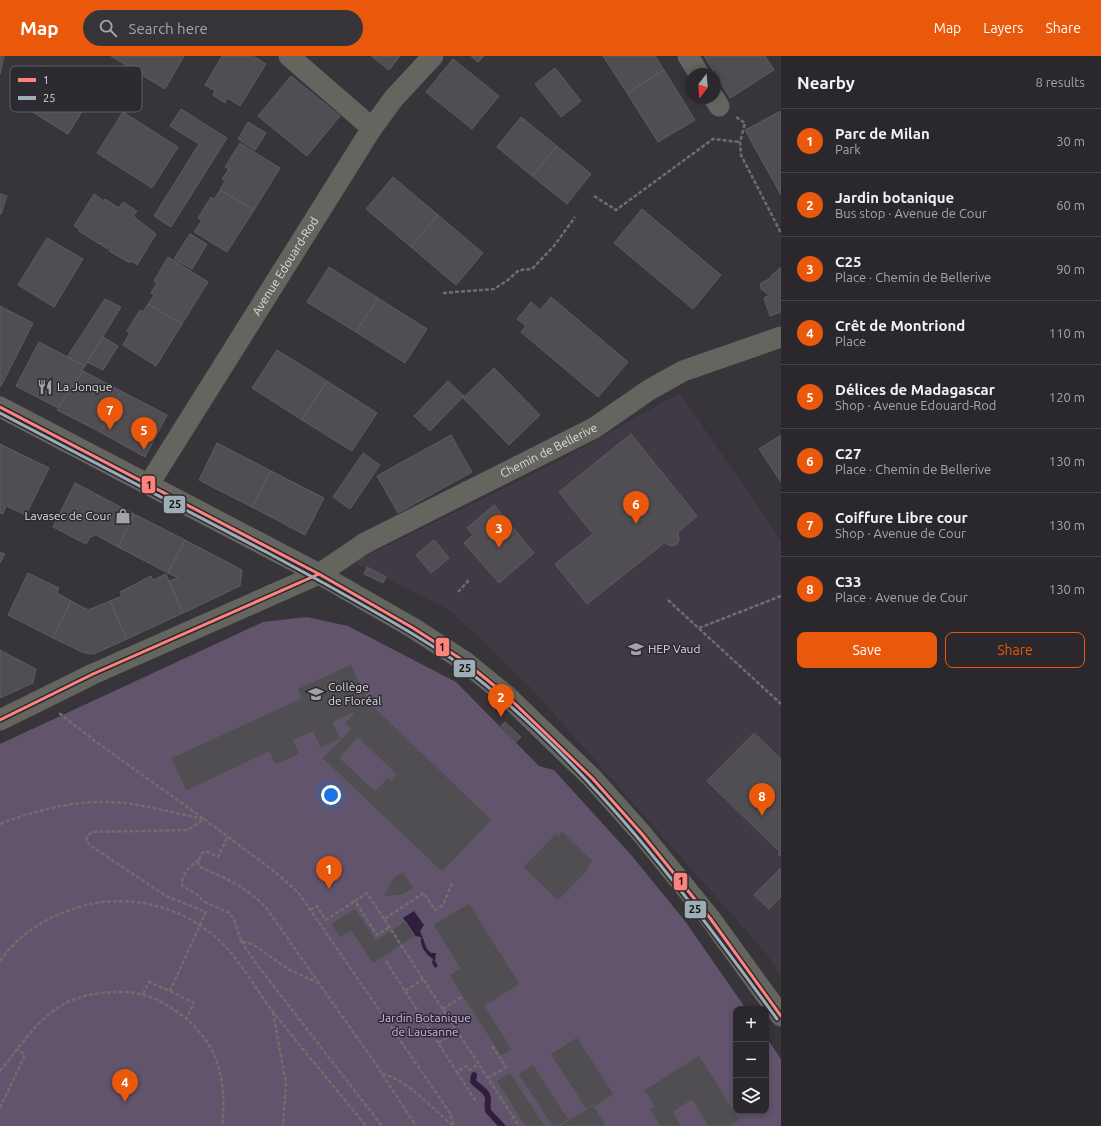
<!DOCTYPE html>
<meta charset="utf-8">
<style>
:root{--surface:#2a282c;--page:#363438;--text:#f1f3f6;--muted:#a5a6a9;--line:#464448;--accent:#ea580c}
body{margin:0;font-family:Ubuntu,sans-serif;background:var(--page);color:var(--text)}
.controls{position:absolute;right:12px;bottom:12px;display:grid;overflow:hidden;border-radius:8px;box-shadow:0 2px 6px #0003}
.controls button{width:36px;height:36px;display:grid;place-items:center;padding:0;border:0;border-bottom:1px solid var(--line);background:var(--surface);color:var(--text);font:20px sans-serif}
.compass{position:absolute;left:685px;top:12px;width:36px;height:36px;border-radius:50%;background:var(--surface);box-shadow:0 2px 6px #0003;rotate:196deg}
.you{position:absolute;left:331px;top:739px;width:14px;height:14px;margin:-10px;border:3px solid #fff;border-radius:50%;background:#1a73e8;box-shadow:0 0 0 6px #1a73e833}
.badge{display:grid;place-items:center;width:26px;height:26px;border-radius:50%;background:var(--accent);color:#fff;font-size:13px;font-weight:700}
.pin{position:absolute;translate:-50% -33px;filter:drop-shadow(0 1px 2px #0008)}
.pin::after{content:'';position:absolute;top:21px;width:14px;height:12px;background:inherit;clip-path:polygon(0 0,100% 0,50% 100%)}
.list{margin:0;padding:0;list-style:none}
h2{display:flex;justify-content:space-between;align-items:center;height:52px;margin:0;padding:0 16px;font-size:17px}
h2 small{font-size:13px;font-weight:400;color:var(--muted)}
.list li{display:grid;grid-template-columns:26px 1fr auto;gap:12px;align-items:center;box-sizing:border-box;height:64px;padding:0 16px;border-top:1px solid var(--line)}
.list b{display:block;font-size:15px;white-space:nowrap}
.list p{margin:0;font-size:13px;white-space:nowrap;color:var(--muted)}
.list em{font-size:13px;font-style:normal;color:var(--muted)}
.actions{display:flex;gap:8px;padding:12px 16px}
.actions a{flex:1;padding:9px 0;border:1px solid var(--accent);border-radius:8px;text-align:center;font-size:14px;color:var(--accent)}
.actions .main{background:var(--accent);color:#fff}
.icon{flex:none;width:22px;height:22px;fill:none;stroke:currentColor;stroke-width:2;stroke-linecap:round;stroke-linejoin:round}
.map{position:relative;flex:none;width:781px;height:1070px;overflow:hidden}
header{display:flex;align-items:center;gap:24px;box-sizing:border-box;height:56px;padding:0 20px;background:var(--accent);color:#fff}
header strong{font-size:19px}
nav{display:flex;gap:22px;margin-inline-start:auto;font-size:14px}
.search{width:280px;height:36px;background:var(--page);display:flex;align-items:center;gap:10px;box-sizing:border-box;padding:0 14px;border-radius:22px;color:var(--muted);font-size:15px}
main{display:flex}
aside{flex:1;background:var(--surface)}
.map>svg:first-child{display:block}
.built{fill:#403a46}
.green{fill:#61546c}
.water{fill:#311d40}
.lines{fill:none;stroke-linecap:round;stroke-linejoin:round}
.stream{stroke:#311d40;stroke-width:6}
.building{fill:#504e52;stroke:#5e5c60;fill-rule:evenodd}
.path{stroke:#6e6e6b;stroke-width:2.5;stroke-dasharray:4 2;stroke-linecap:butt}
.minor{stroke:#64655f;stroke-width:21}
.bus-1-casing{stroke:#2e2a31;stroke-width:6}
.bus-2-casing{stroke:#2e2a31;stroke-width:6}
.bus-1{stroke:#fe837d;stroke-width:3}
.bus-2{stroke:#9cadb6;stroke-width:3}
.labels{text-anchor:middle;stroke-width:3;stroke-linejoin:round;paint-order:stroke}
.street-label{font-size:12px;fill:#dedce1;stroke:#2e2a31}
.poi-label{font-size:12px;fill:#dedce1;stroke:#2e2a31;text-anchor:start}
.park-label{font-size:12px;fill:#d4b1f5;stroke:#2e2a31}
.key{fill:#2e2a31;stroke:#635f66;stroke-width:1}
.key-label{font-size:11px;fill:#dedce1}
.line-badge{stroke:#2e2a31;stroke-width:1.5}
.pale-badge-label{font-size:11px;text-anchor:middle;font-weight:bold;fill:#111}
</style>
<header>
<strong>Map</strong>
<div class="search"><svg class="icon" aria-label="search" viewBox="0 0 24 24"><circle cx="10" cy="10" r="6"/><path d="M15 15l6 6"/></svg>Search here</div>
<nav><a>Map</a><a>Layers</a><a>Share</a></nav>
</header>
<main>
<div class="map">
<svg width="781" height="1070" viewBox="0 0 781 1070">
<rect width="100%" height="100%" fill="#38353a"/>
<path class="built" d="M680 337 781 485V920L766 897 532 633 450 554 353 506 555 407Z"/>
<path class="green" d="M307 561 348 570 456 626 539 710 554 714 632 800 685 865 746 953H736V1055H766V981L781 1003V1070H0V688L263 566Z"/>
<path class="water" d="M414 855 424 869 420 875 427 893 431 897H436L435 905 438 910 435 912 432 907 433 903C425 898 420 890 421 881L415 880 403 862Z"/>
<g class="lines">
<path class="stream" d="M474 1019 473 1025C477 1031 487 1034 488 1042 488 1047 487 1050 488 1055L502 1070"/>
</g>
<path class="building" d="M0 0H4L0 18Z
M111 0H184L165 33Z
M222 0H253L266 8 240 50 227 42 225 47 213 39 215 35 205 29Z
M371 0H400L389 14Z
M471 0H484L478 6Z
M603 0H655L664 14 627 37Z
M704 0H765L774 14 730 42Z
M453 3 499 40 472 73 426 36Z
M41 10 91 41 68 78 18 47Z
M555 12 581 45 561 61 535 28Z
M664 14 695 64 658 86 627 37Z
M291 20 340 60 307 100 258 60Z
M181 53 227 82 171 171 154 160 199 88 170 70Z
M781 55V139L745 74Z
M123 56 178 91 152 132 97 97Z
M521 61 557 90 532 120 497 91Z
M248 66 266 77 255 94 238 83Z
M240 87 280 112 254 154 220 134 225 125 222 123 229 113 225 111Z
M557 90 591 118 567 148 532 120Z
M393 121 438 159 411 191 366 153Z
M220 134 254 154 227 196 194 176 202 164 198 162 211 141 214 143Z
M0 138 7 140 1 158H0Z
M94 138 104 145 105 143 119 152 123 146 137 155 133 160 156 178 137 209 131 205 130 207 109 195 111 193 109 191 108 193 101 189 102 187 99 188 79 175 80 173 74 170Z
M642 153 721 219 693 253 614 187Z
M438 159 483 197 456 229 411 191Z
M190 178 207 188 192 213 174 203Z
M47 182 83 203 54 251 18 229Z
M168 201 208 226 182 268 148 248 154 239 151 237 157 227 154 225Z
M329 211 378 242 356 276 307 246Z
M781 211V256L770 260 764 242 769 239 760 232 761 227 771 222V220Z
M551 241 628 306 598 341 521 276 526 270 517 263 531 246 540 254Z
M378 242 427 273 405 307 356 276Z
M105 243 121 251 85 310 67 301Z
M148 248 182 268 156 310 123 289 130 277 127 275 140 254 143 256Z
M0 250 33 267 1 330H0Z
M103 281 118 290 103 314 87 306Z
M39 286 85 310 58 352 16 330Z
M277 294 327 325 302 364 252 332Z
M494 312 540 359 509 389 463 342Z
M83 315 121 335 100 376 57 354Z
M327 325 377 357 352 395 302 364Z
M448 325 464 340 430 375 414 360Z
M121 335 167 359 145 401 100 376Z
M631 378 697 460 678 476 679 484 677 488 672 490 664 487 587 548 555 508 593 478 559 436Z
M451 379 472 416 398 457 377 420Z
M781 379V426L759 393Z
M217 387 271 415 252 451 199 424Z
M0 388 49 412 26 459 6 450 3 458 0 457Z
M363 397 380 409 350 453 333 441Z
M271 415 324 442 305 479 252 451Z
M75 427 134 458 118 491 96 479 90 481 86 488 53 471Z
M494 449 534 497 499 527 464 487 473 479 467 472Z
M134 458 185 484 168 517 118 491Z
M185 484 242 514 240 530 183 557 169 525 178 522 168 517Z
M434 484 449 502 431 517 416 499Z
M0 496 5 498 0 507Z
M367 511 386 521 383 527 364 518Z
M28 517 59 532 57 537 71 545 53 582 8 559Z
M166 518 183 557 127 583 110 545 122 540 120 536 151 520 153 524Z
M71 545 88 554 110 545 127 583 94 598 84 597 53 582Z
M0 594 36 613 33 627 0 642Z
M351 608 370 647 492 764 442 816 322 702 351 673 344 667 354 657 333 666 341 683 320 692 313 676 294 684 300 698 275 709 269 696 186 735 171 702 301 642 297 633ZM358 682 396 718 390 724 388 721 375 735 340 702Z
M505 666 521 681 516 686 501 670Z
M754 677 781 703V801L778 798 780 796 707 725Z
M562 775 593 805 588 810 590 812 558 845 523 811 556 777 558 780Z
M781 812V841L769 853 754 839Z
M403 816 414 832 402 839 383 841 393 822Z
M469 847 520 928 485 950 512 993 501 1000 449 919 460 912 433 869Z
M355 852 376 884 405 865 415 880 373 908 351 875 340 882 331 868Z
M577 981 614 1038 594 1051 593 1049 586 1053 550 998Z
M699 999 740 1064 730 1070H708L692 1044 673 1056 682 1070H660L649 1053 654 1050 644 1034Z
M533 1008 569 1064 559 1070H552L518 1018Z
M510 1016 545 1070H525L496 1025Z
M593 1049 606 1069 605 1070H559Z"/>
<g class="lines">
<path class="path" d="M736 61 745 67 740 86 741 99 781 177
M594 140 616 154 713 83 740 86
M443 237 494 233 508 224 519 214 532 213 554 190 575 161
M458 536 469 524
M668 544 781 648
M699 572 781 540
M0 768C42 752 87 741 132 748 156 752 180 758 204 763L95 685 59 657
M227 782 218 801 206 795 201 798 198 808 200 811C226 822 248 832 267 853L377 1010 416 1070
M199 804C189 811 182 817 182 830L197 838 203 845 229 857 234 863 241 885 252 888 290 914 318 927
M452 827 443 849 435 854 424 837 384 863 519 1070
M310 854 317 850 326 864 355 845
M384 863 367 837 355 845 377 879 389 871
M241 885 255 906 382 1070
M0 905C17 879 47 861 76 852 131 834 194 852 232 898 247 916 259 938 274 957 304 995 335 1032 366 1070
M386 905 405 935 423 923
M170 935 194 947 186 963
M405 935 430 974
M143 938 149 926 170 935 206 856 166 840 91 790 86 785 88 779 92 776 188 774 204 763 275 816 298 836 450 1057 454 1070
M443 953 463 940
M273 956 286 1028 283 1070
M393 974 397 971 414 980 420 981 430 974 438 987
M457 975 438 987 457 1016 466 1010 469 1014 479 1008
M0 1015C21 990 39 959 70 945 90 936 124 933 144 939 177 949 211 979 219 1013 224 1032 224 1050 222 1070
M457 1016 477 1047
M382 1018C404 1021 435 1055 453 1070
M488 1022 506 1011 492 990
M0 1052 25 999 18 993"/>
<g class="minor">
<path d="M289 0 372 72"/>
<path d="M688 0 699 18"/>
<path d="M714 42 719 50"/>
<path d="M0 351 319 518 413 572 464 605 507 640 592 722 642 778 710 862 781 960"/>
<path id="s1" d="M149 428 372 72 394 42 433 0"/>
<path id="s2" d="M0 664 93 618 319 518 365 487 594 372 649 334 683 315 781 281"/>
</g>
<defs>
<path id="bus-1" d="M0 351 319 518 413 572 464 605 507 640 592 722 642 778 710 862 781 960
M0 664 93 618 319 518"/>
<path id="bus-2" d="M0 357C89 403 178 450 268 497 306 517 344 538 382 560 410 576 438 592 463 611 589 708 685 836 777 963"/>
</defs>
<use href="#bus-1" class="bus-1-casing"/>
<use href="#bus-2" class="bus-2-casing"/>
<use href="#bus-1" class="bus-1"/>
<use href="#bus-2" class="bus-2"/>
</g>
<defs>
<symbol id="restaurant-bare" viewBox="-9 -9 18 18"><path d="M-5-6h1v4h1v-4h1v4h1v-4h1v5L-1.5 .5V6h-2V.5L-5-1ZM5-6V6H3V1.5H1.5Q1.5-4 5-6Z" fill="#a4a2a7" stroke="#2e2a31" stroke-width="2.5" paint-order="stroke"/></symbol>
<symbol id="shop-bare" viewBox="-9 -9 18 18"><path d="M-5-2.5h2.3a2.7 3.5 0 0 1 5.4 0H5L5.5 6h-11ZM-1.5-2.5h3a1.5 2.3 0 0 0-3 0Z" fill="#a4a2a7" stroke="#2e2a31" stroke-width="2.5" paint-order="stroke"/></symbol>
<symbol id="university-bare" viewBox="-9 -9 18 18"><path d="M0-5L7-2L0 1L-7-2ZM-4 1L0 2.5L4 1V4Q0 6-4 4Z" fill="#a4a2a7" stroke="#2e2a31" stroke-width="2.5" paint-order="stroke"/></symbol>
<symbol id="school-bare" viewBox="-9 -9 18 18"><path d="M0-5L7-2L0 1L-7-2ZM-4 1L0 2.5L4 1V4Q0 6-4 4Z" fill="#a4a2a7" stroke="#2e2a31" stroke-width="2.5" paint-order="stroke"/></symbol>
</defs>
<g fill-rule="evenodd">
<use href="#restaurant-bare" x="34" y="320" width="22" height="22"/>
<use href="#shop-bare" x="112" y="449" width="22" height="22"/>
<use href="#university-bare" x="625" y="582" width="22" height="22"/>
<use href="#school-bare" x="305" y="627" width="22" height="22"/>
</g>
<g class="labels">
<g class="street-label">
<text dy="4" stroke="none"><textPath href="#s1" startOffset="257">Avenue Edouard-Rod</textPath></text>
<text dy="4" stroke="none"><textPath href="#s2" startOffset="612">Chemin de Bellerive</textPath></text>
</g>
<g class="poi-label">
<text x="57" y="335">La Jonque</text>
<text x="111" y="464" text-anchor="end">Lavasec de Cour</text>
<text x="648" y="597">HEP Vaud</text>
<text x="328" y="635">Collège<tspan x="328" dy="14">de Floréal</tspan></text>
</g>
<g class="park-label">
<text x="425" y="966">Jardin Botanique<tspan x="425" dy="14">de Lausanne</tspan></text>
</g>
</g>
<rect x="10" y="10" width="132" height="46" rx="6" class="key"/>
<rect x="18" y="22" width="18" height="4" fill="#fe837d"/>
<rect x="18" y="40" width="18" height="4" fill="#9cadb6"/>
<g class="key-label">
<text x="43" y="28">1</text>
<text x="43" y="46">25</text>
</g>
<g class="line-badge">
<rect x="141" y="419" width="15" height="19" rx="4" fill="#fe837d"/>
<rect x="163" y="439" width="23" height="19" rx="4" fill="#9cadb6"/>
<rect x="435" y="581" width="15" height="20" rx="4" fill="#fe837d"/>
<rect x="453" y="603" width="23" height="19" rx="4" fill="#9cadb6"/>
<rect x="673" y="816" width="15" height="19" rx="4" fill="#fe837d"/>
<rect x="684" y="844" width="23" height="19" rx="4" fill="#9cadb6"/>
</g>
<g class="pale-badge-label">
<text x="149" y="433">1</text>
<text x="175" y="452">25</text>
<text x="442" y="595">1</text>
<text x="465" y="616">25</text>
<text x="681" y="829">1</text>
<text x="695" y="857">25</text>
</g>
</svg>
<div class="controls">
<button>+</button>
<button>−</button>
<button><svg class="icon" aria-label="layers" viewBox="0 0 24 24"><path d="M12 4l9 5-9 5-9-5zM3 14l9 5 9-5"/></svg></button>
</div>
<svg class="compass" viewBox="-18 -18 36 36"><path d="M0-13l5 13h-10z" fill="#e53935"/><path d="M0 13l5-13h-10z" fill="#a5a6a9"/></svg>
<div class="you"></div>
<div class="pin badge" style="left:329px;top:833px">1</div>
<div class="pin badge" style="left:501px;top:661px">2</div>
<div class="pin badge" style="left:499px;top:492px">3</div>
<div class="pin badge" style="left:125px;top:1046px">4</div>
<div class="pin badge" style="left:144px;top:394px">5</div>
<div class="pin badge" style="left:636px;top:468px">6</div>
<div class="pin badge" style="left:110px;top:374px">7</div>
<div class="pin badge" style="left:762px;top:760px">8</div>
</div>
<aside>
<h2>Nearby<small>8 results</small></h2>
<ul class="list">
<li><span class="badge">1</span><div><b>Parc de Milan</b><p>Park</p></div><em>30 m</em></li>
<li><span class="badge">2</span><div><b>Jardin botanique</b><p>Bus stop · Avenue de Cour</p></div><em>60 m</em></li>
<li><span class="badge">3</span><div><b>C25</b><p>Place · Chemin de Bellerive</p></div><em>90 m</em></li>
<li><span class="badge">4</span><div><b>Crêt de Montriond</b><p>Place</p></div><em>110 m</em></li>
<li><span class="badge">5</span><div><b>Délices de Madagascar</b><p>Shop · Avenue Edouard-Rod</p></div><em>120 m</em></li>
<li><span class="badge">6</span><div><b>C27</b><p>Place · Chemin de Bellerive</p></div><em>130 m</em></li>
<li><span class="badge">7</span><div><b>Coiffure Libre cour</b><p>Shop · Avenue de Cour</p></div><em>130 m</em></li>
<li><span class="badge">8</span><div><b>C33</b><p>Place · Avenue de Cour</p></div><em>130 m</em></li>
</ul>
<div class="actions"><a class="main">Save</a><a>Share</a></div>
</aside>
</main>
